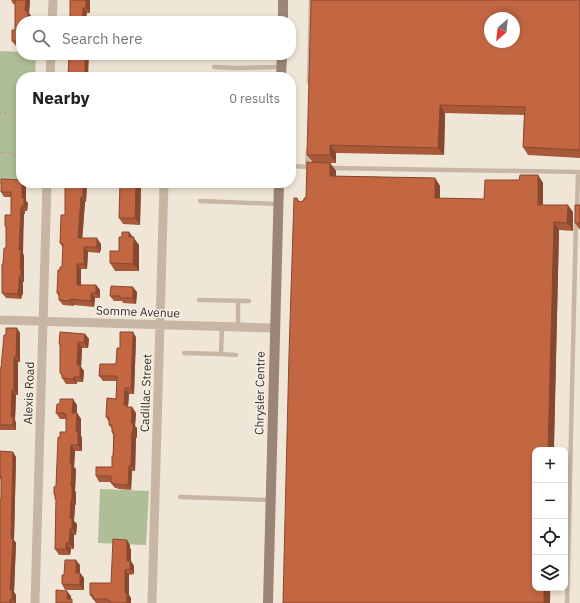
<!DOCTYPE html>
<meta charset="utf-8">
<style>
:root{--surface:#fff;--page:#f2f2f2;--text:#202124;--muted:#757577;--line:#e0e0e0}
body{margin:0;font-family:"IBM Plex Sans",sans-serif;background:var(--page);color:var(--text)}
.controls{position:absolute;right:12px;bottom:12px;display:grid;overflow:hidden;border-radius:8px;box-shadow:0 2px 6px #0003}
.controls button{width:36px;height:36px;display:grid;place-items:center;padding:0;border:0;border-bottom:1px solid var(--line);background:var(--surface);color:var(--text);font:20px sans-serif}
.compass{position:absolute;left:484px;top:12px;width:36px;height:36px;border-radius:50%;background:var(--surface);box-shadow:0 2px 6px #0003;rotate:207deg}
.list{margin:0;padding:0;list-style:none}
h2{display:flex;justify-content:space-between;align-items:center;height:52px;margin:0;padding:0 16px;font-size:17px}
h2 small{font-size:13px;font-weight:400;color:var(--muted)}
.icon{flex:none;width:22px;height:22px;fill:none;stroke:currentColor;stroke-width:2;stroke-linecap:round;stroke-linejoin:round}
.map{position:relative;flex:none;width:580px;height:603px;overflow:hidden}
.search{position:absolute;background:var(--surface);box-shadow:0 2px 6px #0003;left:16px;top:16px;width:280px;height:44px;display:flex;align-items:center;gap:10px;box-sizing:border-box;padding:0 14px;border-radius:16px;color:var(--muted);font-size:15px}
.panel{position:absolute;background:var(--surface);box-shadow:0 2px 6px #0003;left:16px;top:72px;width:280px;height:116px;border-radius:16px}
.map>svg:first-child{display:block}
.green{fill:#b0be98}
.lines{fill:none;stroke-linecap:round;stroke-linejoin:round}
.path{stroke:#b3a08f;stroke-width:1.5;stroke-dasharray:2 2;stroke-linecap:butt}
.lane{stroke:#c8b6a4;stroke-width:4.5}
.street{stroke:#c8b6a4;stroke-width:9}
.secondary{stroke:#9b8576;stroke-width:10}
.wall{fill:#a8593a}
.shaded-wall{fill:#88482f}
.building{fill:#c36743;stroke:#88482f;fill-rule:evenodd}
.labels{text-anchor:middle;stroke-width:3;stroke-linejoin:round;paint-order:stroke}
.street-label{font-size:12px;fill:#332b26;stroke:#f8f0e4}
</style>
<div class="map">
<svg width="580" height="603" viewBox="0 0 580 603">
<rect width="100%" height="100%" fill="#f0e6d8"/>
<path class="green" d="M0 51 21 52V55H36L35 77H21V183H32V185L0 184Z
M100 489 149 491 146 545 98 543Z"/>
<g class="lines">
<path class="path" d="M0 113H7
M0 153 6 152 14 153 21 164
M35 183 36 184"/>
<path class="lane" d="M214 67 237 68 281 67
M309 82 311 0
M291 166 311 167
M307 168 308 150
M329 168 579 172
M200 201 278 204
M577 210 578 172
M199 300 249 301
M238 301V327
M222 326 221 354 236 355
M184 353 221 354
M180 497 271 500
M567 603 576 220"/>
<path class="street" d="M52 21 53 0
M50 77 51 55
M0 320 275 328
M35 603 47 183
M152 603 164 183"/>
<path class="secondary" d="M283 21V0
M281 77 282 55
M268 603 279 183"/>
</g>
<path class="wall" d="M11 0H30L29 13 31 16V21H21V46H16L12 41 15 30V4H13Z
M90 0V13H87L70 21Z
M580 0V158L528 155 523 147 524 115 445 113 444 155 336 153V163H330L336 171V176L435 178 440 186V198L484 199 519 180 538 175 543 183V205L573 212V231L559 230 550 603H283L297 198 299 201 301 202 306 198 313 163 307 155Z
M66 183H87L86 202H85L82 238 101 244V251H100V253L88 252 87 269H81V285H96L100 290V298H95L94 307 74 305V306L63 305 59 300V297L57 293 60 270 62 267 63 248 60 243 65 215Z
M115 183H141L140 225 123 224 119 218 120 185H116Z
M26 185V201L28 203 27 211H25V214H24L23 231V253L24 256V282H23V295H22L21 299 6 298 2 293 3 264 6 248V227L5 226 11 215V197H4L1 192Z
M580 205V230L575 223Z
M129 232 139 245V271H115L110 263 119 251 122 237Z
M137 292 136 304 123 303 122 301H114L110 296Z
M17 328 20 333V362H18V395H16L15 420 16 423V430H0V368H1L6 335Z
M85 334 89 339 88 348H82L81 367 84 371 83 382H77V384H66L62 378V376L60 373V345L59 344Z
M136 337 134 394H129L128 407H132L136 413 135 426 137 428V438H136L135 471H132L131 490 118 489 117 488H115L111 483V482H99L96 476 112 467 113 456V435L112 432V429L109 425V422L106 417 116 399 117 381H103L99 376 116 364 120 348Z
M77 405V413L81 419V436L82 438V451H75L74 467 76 469 75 491 76 492V505H75L74 521 77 524 76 535H74V549H71L70 555H59L55 549 56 500 55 499V497L54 494 56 486 60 438 66 432V419H60L56 413Z
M0 451 16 457 14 540 16 543 14 592 16 595V603H0L1 479H0Z
M130 545V548L131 550V561L134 566V574L129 575V595L131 598V603H96L90 595 111 583Z
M80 565V573L84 578V590H65L62 584 64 575Z"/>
<path class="shaded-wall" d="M26 0H30L29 13 31 16V21H29L27 19 25 11Z
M86 0H90V13L86 8Z
M83 8 87 13 86 21H83Z
M85 55H89L88 77H85Z
M440 105 445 113 444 155 438 148Z
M330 145 336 153V163L330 155Z
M330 163 336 171V184L330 176Z
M538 175 543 183V212L538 205Z
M435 178 440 186V206L435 198Z
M22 183H25L26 185V201L28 203 27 211 24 206 22 198Z
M83 183H87L86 202 83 197Z
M136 183H141L140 225 135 218Z
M81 197 85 202 82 243 78 238Z
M568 205 573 212V231L567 223Z
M22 206 25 211V214L22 208Z
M21 208 24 214 23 253 24 256V282L21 276 19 250Z
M554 222 559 230 554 450H548Z
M129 232 139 245V271L133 264 129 237Z
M97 238 101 244V251L97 246Z
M96 246 100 251V253L96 247Z
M84 247 88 252 87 269 84 264Z
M77 264 81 269V290L77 285Z
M19 276 23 282V295L19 290Z
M96 285 100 290V298L96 293Z
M133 287 137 292 136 304 133 298Z
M18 289 22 295 21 299 18 294Z
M91 293 95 298 94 307 91 301Z
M70 299 74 305V306L70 301Z
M17 328 20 333V362L16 357Z
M133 332 136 337 134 394 131 388Z
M85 334 89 339 88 348 84 343Z
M78 342 82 348 81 367 84 371 83 382 80 377 77 365Z
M14 357 18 362V395L14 390Z
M74 377 77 382V384L73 379Z
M125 388 129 394 128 407 130 410 124 405Z
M12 390 16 395 15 420 16 423V430L13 425 11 417Z
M73 399 77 405 76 419 72 413Z
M132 407 136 413 135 426 137 428V438L133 432 131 423Z
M77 413 81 419V436L82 438V451L78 445 76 432Z
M132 432 136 438 135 471 131 466Z
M71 445 75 451 74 467 76 469 75 491 76 492V505L72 500 70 464Z
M13 452 16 457 14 540 16 543 14 592 16 595V603H15L12 599 10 590 11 538Z
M129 466 132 471 131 490 128 485Z
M71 500 75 505 74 521 77 524 76 535 72 529 70 518Z
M70 529 74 535V549L69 543Z
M127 540 130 545V548L131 550V561L134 566V574L130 569 127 561Z
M66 543 71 549 70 555 66 549Z
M76 560 80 565 79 578 76 573Z
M125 570 129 575V595L131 598V603H128L127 602 125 593Z
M80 573 84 578V590L80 585Z
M544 588H550V603H544Z
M67 591 71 596V603L67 599Z
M10 599 13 603H10Z"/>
<path class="building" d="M15 0H26L25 11H28L27 19 25 18V21H21V41H12V30H15Z
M70 0H86V8H83V21H70Z
M311 0H580V150L523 147 525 107 440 105 438 148 330 145V155H307ZM490 18H514V42H490Z
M69 55H85V77H68Z
M307 162 330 163V176L435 178V198L484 199 485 180H519L520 175H538V205H568L567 223 554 222 548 450H535V588H544V603H283L289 354 294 198H297L298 201 301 202 304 200V198H306Z
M1 179 21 180V183H22V198H24V206H22V208H21L19 250H21L20 269H21V276H19V290L18 289V294L2 293V264H3L4 248H6V226H5V215H11V192H1Z
M66 183H83V197H81L78 238H97V246H96V247H84V264H77V285H96V293H91V301L70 299V301L59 300V293H57L58 270H60V267H62L63 244 60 243 61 215H65V186H66Z
M120 183H136L135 218H119Z
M575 205H580V223H575Z
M122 232H129V237H134L133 264 110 263V251H119V237H122Z
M111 286 133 287V298H120V296H110Z
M6 328H17L16 357H14V390H12L11 417H13V425H0V368H1L4 335H6Z
M60 332 85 334 84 343 78 342 77 365H80V377H74L73 379 62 378V374L60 373V344H59Z
M120 332H133L131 388H125L124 405H127V407H132L131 423H133V432H132L131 466H129L128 485 114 484V483H111V476H96V467H112V456H113L114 432H112V425H109V417H106L107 398 116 399 117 376H99L100 364H116L117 348H120Z
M60 399H73L72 413H77L76 432H78V445H71L70 464H72L71 486H72V500H71L70 518H72V529H70L69 543H66V549H55L56 499H55V494H54V487L56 486 58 437 60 438V432H66V414H64V413H56L57 404H60Z
M0 451 13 452 11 538H13L10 590H12V599H10V603H0V499H1V475H0Z
M113 539 127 540 126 545H127V561H130V569L125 570V593H127V602H125V603H111V601H108V599H93V595H90V583H111Z
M65 560H76V573H80V585L62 584V575H64Z
M56 590 67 591V599H72V603H56Z"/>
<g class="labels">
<g class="street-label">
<text transform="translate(138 312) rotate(2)" y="4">Somme Avenue</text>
<text transform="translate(29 393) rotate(-88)" y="4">Alexis Road</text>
<text transform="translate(146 393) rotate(-88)" y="4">Cadillac Street</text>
<text transform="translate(260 393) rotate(-89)" y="4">Chrysler Centre</text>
</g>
</g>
</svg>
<div class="controls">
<button>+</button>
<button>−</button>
<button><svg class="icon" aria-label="locate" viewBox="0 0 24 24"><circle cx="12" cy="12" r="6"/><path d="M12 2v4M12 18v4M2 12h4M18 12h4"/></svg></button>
<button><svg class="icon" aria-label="layers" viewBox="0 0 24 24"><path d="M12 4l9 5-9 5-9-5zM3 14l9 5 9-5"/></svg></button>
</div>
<svg class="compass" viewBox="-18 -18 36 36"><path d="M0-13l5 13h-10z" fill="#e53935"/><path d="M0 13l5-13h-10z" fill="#757577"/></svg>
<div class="search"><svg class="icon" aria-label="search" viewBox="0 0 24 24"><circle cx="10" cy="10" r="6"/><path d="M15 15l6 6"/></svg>Search here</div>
<section class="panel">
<h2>Nearby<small>0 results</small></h2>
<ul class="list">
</ul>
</section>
</div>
